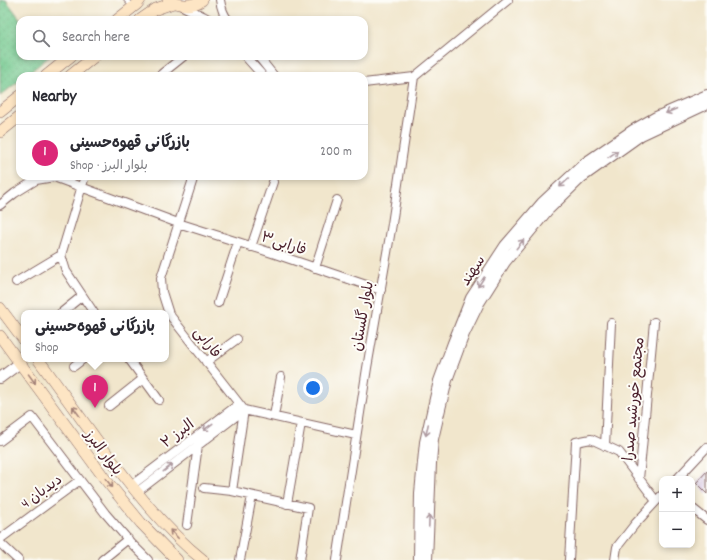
<!DOCTYPE html>
<meta charset="utf-8">
<style>
:root{--surface:#fff;--page:#f2f2f3;--text:#2b2b33;--muted:#7c7c81;--line:#e1e1e2;--accent:#db2777}
body{margin:0;font-family:Dekko,"Playpen Sans Arabic",sans-serif;background:var(--page);color:var(--text)}
.controls{position:absolute;right:12px;bottom:12px;display:grid;overflow:hidden;border-radius:8px;box-shadow:0 2px 6px #0003}
.controls button{width:36px;height:36px;display:grid;place-items:center;padding:0;border:0;border-bottom:1px solid var(--line);background:var(--surface);color:var(--text);font:20px sans-serif}
.you{position:absolute;left:313px;top:388px;width:14px;height:14px;margin:-10px;border:3px solid #fff;border-radius:50%;background:#1a73e8;box-shadow:0 0 0 6px #1a73e833}
.badge{display:grid;place-items:center;width:26px;height:26px;border-radius:50%;background:var(--accent);color:#fff;font-size:13px;font-weight:700}
.pin{position:absolute;translate:-50% -33px;filter:drop-shadow(0 1px 2px #0008)}
.pin::after{content:'';position:absolute;top:21px;width:14px;height:12px;background:inherit;clip-path:polygon(0 0,100% 0,50% 100%)}
.popup{position:absolute;left:21px;top:310px;width:148px;height:52px;box-sizing:border-box;display:grid;place-content:center;border-radius:8px;background:var(--surface);filter:drop-shadow(0 1px 3px #0005);font-size:13px;white-space:nowrap;color:var(--muted)}
.popup b{font-size:15px;color:var(--text)}
.popup::after{content:'';position:absolute;left:50%;top:100%;margin-left:-8px;border:8px solid transparent;border-top-color:var(--surface)}
.list{margin:0;padding:0;list-style:none}
h2{display:flex;justify-content:space-between;align-items:center;height:52px;margin:0;padding:0 16px;font-size:17px}
h2 small{font-size:13px;font-weight:400;color:var(--muted)}
.list li{display:grid;grid-template-columns:26px 1fr auto;gap:12px;align-items:center;box-sizing:border-box;height:56px;padding:0 16px;border-top:1px solid var(--line)}
.list b{display:block;font-size:15px;white-space:nowrap}
.list p{margin:0;font-size:13px;white-space:nowrap;color:var(--muted)}
.list em{font-size:13px;font-style:normal;color:var(--muted)}
.icon{flex:none;width:22px;height:22px;fill:none;stroke:currentColor;stroke-width:2;stroke-linecap:round;stroke-linejoin:round}
.map{position:relative;flex:none;width:707px;height:560px;overflow:hidden}
.search{position:absolute;background:var(--surface);box-shadow:0 2px 6px #0003;left:16px;top:16px;width:352px;height:44px;display:flex;align-items:center;gap:10px;box-sizing:border-box;padding:0 14px;border-radius:12px;color:var(--muted);font-size:15px}
.panel{position:absolute;background:var(--surface);box-shadow:0 2px 6px #0003;left:16px;top:72px;width:352px;height:108px;border-radius:12px}
.map>svg:first-child{display:block}
.park{fill:url(#park-dots);stroke:#5e745c}
.building{fill:url(#building-hatch)}
.lines{fill:none;stroke-linecap:round;stroke-linejoin:round}
.service-casing{stroke:#846563;stroke-width:5.5}
.minor-casing{stroke:#846563;stroke-width:10}
.tertiary-casing{stroke:#846563;stroke-width:12}
.secondary-casing{stroke:#846563;stroke-width:12}
.service{stroke:#fff;stroke-width:4}
.minor{stroke:#fff;stroke-width:8}
.tertiary{stroke:#fff;stroke-width:10}
.secondary{stroke:#fde5c4;stroke-width:11}
.oneway{stroke:#ae9aa0}
.oneway2{stroke:#a48278}
.labels{text-anchor:middle;stroke-width:4;stroke-linejoin:round;paint-order:stroke}
.street-label{font-size:15px;fill:#4a1f2b;stroke:#fdfcf7}
</style>
<div class="map">
<svg width="707" height="560" viewBox="0 0 707 560">
<defs>
<pattern id="park-dots" width="8" height="8" patternUnits="userSpaceOnUse"><rect width="8" height="8" fill="#71c88d"/><path d="M2 2h.1M6 6h.1" fill="none" stroke="#63ab7a" stroke-width="1.8" stroke-linecap="round"/></pattern>
<pattern id="building-hatch" width="6" height="6" patternUnits="userSpaceOnUse"><rect width="6" height="6" fill="#c6aedc"/><path d="M-1 1l2-2M0 6l6-6M5 7l2-2" fill="none" stroke="#a38db3"/></pattern>
</defs>
<rect width="100%" height="100%" fill="#fdfcf7"/>
<filter id="ink" filterUnits="userSpaceOnUse"><feTurbulence type="fractalNoise" baseFrequency=".025" numOctaves="2"/><feDisplacementMap in="SourceGraphic" scale="8" xChannelSelector="R" yChannelSelector="G"/><feConvolveMatrix kernelMatrix="1 2 1 2 8 2 1 2 1" color-interpolation-filters="sRGB"/></filter>
<filter id="wash" filterUnits="userSpaceOnUse"><feTurbulence type="fractalNoise" baseFrequency=".012" numOctaves="4" result="noise"/><feDisplacementMap in="SourceGraphic" scale="16" xChannelSelector="R" yChannelSelector="G"/><feGaussianBlur stdDeviation="0.9" result="paint"/><feColorMatrix in="noise" values="0 0 0 0 0 0 0 0 0 0 0 0 0 0 0 0 0 1.4 0 .05"/><feComposite in="paint" operator="in"/></filter>
<g filter="url(#wash)">
<rect width="100%" height="100%" fill="#f1e6cc"/>
<path class="park" d="M0 0H6L21 20H20V56H50L25 76H20V80L0 96Z"/>
<g id="blocks">
<path class="building" d="M707 471V494L696 483Z"/>
</g>
</g>
<g filter="url(#ink)">
<use href="#blocks" fill-opacity="0" stroke="#846563" stroke-width="1"/>
<g class="lines">
<defs>
<path id="service" d="M126 0 133 7"/>
<path id="minor" d="M220 0C221 7 223 14 228 20
M182 6 203 16 210 20
M245 56 263 76
M258 56 274 76
M159 76 184 56
M414 77 508 0
M364 83 414 77
M85 176 61 255 66 271 94 313
M194 176 161 278 162 292 169 314 244 410 356 435
M0 205 15 193 36 180 54 177 178 223 238 242 275 254 381 290
M251 247 273 182
M315 268 337 200
M16 282 61 255
M218 303 238 242
M61 313 82 296
M129 359 159 400
M206 362 237 339
M74 366 83 359
M109 406 143 379
M244 410 232 491 308 508 300 560
M274 416 281 377
M0 441 32 417 105 513 131 543 148 560
M605 446 611 323
M639 479 654 322
M677 479 707 447
M132 485 239 404
M204 488 232 491
M137 492 244 410
M287 504 301 423
M692 508 707 520
M187 525 198 445
M0 539 80 480
M0 543 18 560
M102 560 128 539
M240 560 252 496
M337 560 367 368 392 224 414 77
M569 560 576 442 591 439 619 452 656 501
M615 560 617 547 635 524 662 495"/>
<path id="tertiary" d="M0 378 20 363
M419 560 420 493 425 442 439 381 453 343 471 298 505 246 542 203 585 163 633 130 656 117 707 95
M427 560 431 463 433 439 440 409 447 380 464 334 479 303 491 284 505 262 547 211 582 177 641 135 707 104"/>
<path id="secondary" d="M168 0C179 6 192 7 202 0
M117 20 137 4 140 0
M140 20 156 9 173 3
M46 76 71 56
M70 76 95 56
M0 112 20 96
M0 132 20 116
M0 308 24 340
M0 336 105 479 141 523 177 560
M38 359C59 388 80 417 101 446 131 486 164 529 203 560"/>
</defs>
<use href="#service" class="service-casing"/>
<use href="#minor" class="minor-casing"/>
<use href="#tertiary" class="tertiary-casing"/>
<use href="#secondary" class="secondary-casing"/>
<use href="#service" class="service"/>
<use href="#minor" class="minor"/>
<use href="#tertiary" class="tertiary"/>
<use href="#secondary" class="secondary"/>
</g>
<defs><path id="oneway-shaft" d="M-6 0H5M1.5-3L5.5 0L1.5 3" fill="none" stroke-width="1.6" stroke-linecap="round" stroke-linejoin="round"/></defs>
<g class="oneway">
<use href="#oneway-shaft" transform="translate(671 111) rotate(157)"/>
<use href="#oneway-shaft" transform="translate(613 154) rotate(-35)"/>
<use href="#oneway-shaft" transform="translate(564 183) rotate(138)"/>
<use href="#oneway-shaft" transform="translate(520 244) rotate(-51)"/>
<use href="#oneway-shaft" transform="translate(481 282) rotate(123)"/>
<use href="#oneway-shaft" transform="translate(208 427) rotate(143)"/>
<use href="#oneway-shaft" transform="translate(427 430) rotate(102)"/>
<use href="#oneway-shaft" transform="translate(168 468) rotate(-38)"/>
<use href="#oneway-shaft" transform="translate(429 521) rotate(-88)"/>
</g>
<g class="oneway2">
<use href="#oneway-shaft" transform="translate(32 379) rotate(54)"/>
<use href="#oneway-shaft" transform="translate(76 411) rotate(-126)"/>
<use href="#oneway-shaft" transform="translate(109 483) rotate(51)"/>
<use href="#oneway-shaft" transform="translate(174 534) rotate(-134)"/>
</g>
</g>
<g class="labels">
<g class="street-label">
<text transform="translate(284 243) rotate(18)" y="5">فارابی۳</text>
<text transform="translate(472 270) rotate(-57)" y="5">سهند</text>
<text transform="translate(362 316) rotate(-80)" y="5">بلوار گلستان</text>
<text transform="translate(208 342) rotate(52)" y="5">فارابی</text>
<text transform="translate(633 399) rotate(-85)" y="5">مجتمع خورشید صدرا</text>
<text transform="translate(177 433) rotate(-37)" y="5">البرز ۲</text>
<text transform="translate(104 452) rotate(53)" y="5">بلوار البرز</text>
<text transform="translate(41 491) rotate(-36)" y="5">دیدبان 4</text>
</g>
</g>
</svg>
<div class="controls">
<button>+</button>
<button>−</button>
</div>
<div class="you"></div>
<div class="pin badge" style="left:95px;top:408px">1</div>
<div class="popup"><b>بازرگانی قهوه‌حسینی</b>Shop</div>
<div class="search"><svg class="icon" aria-label="search" viewBox="0 0 24 24"><circle cx="10" cy="10" r="6"/><path d="M15 15l6 6"/></svg>Search here</div>
<section class="panel">
<h2>Nearby<small></small></h2>
<ul class="list">
<li><span class="badge">1</span><div><b>بازرگانی قهوه‌حسینی</b><p>Shop · بلوار البرز</p></div><em>200 m</em></li>
</ul>
</section>
</div>
